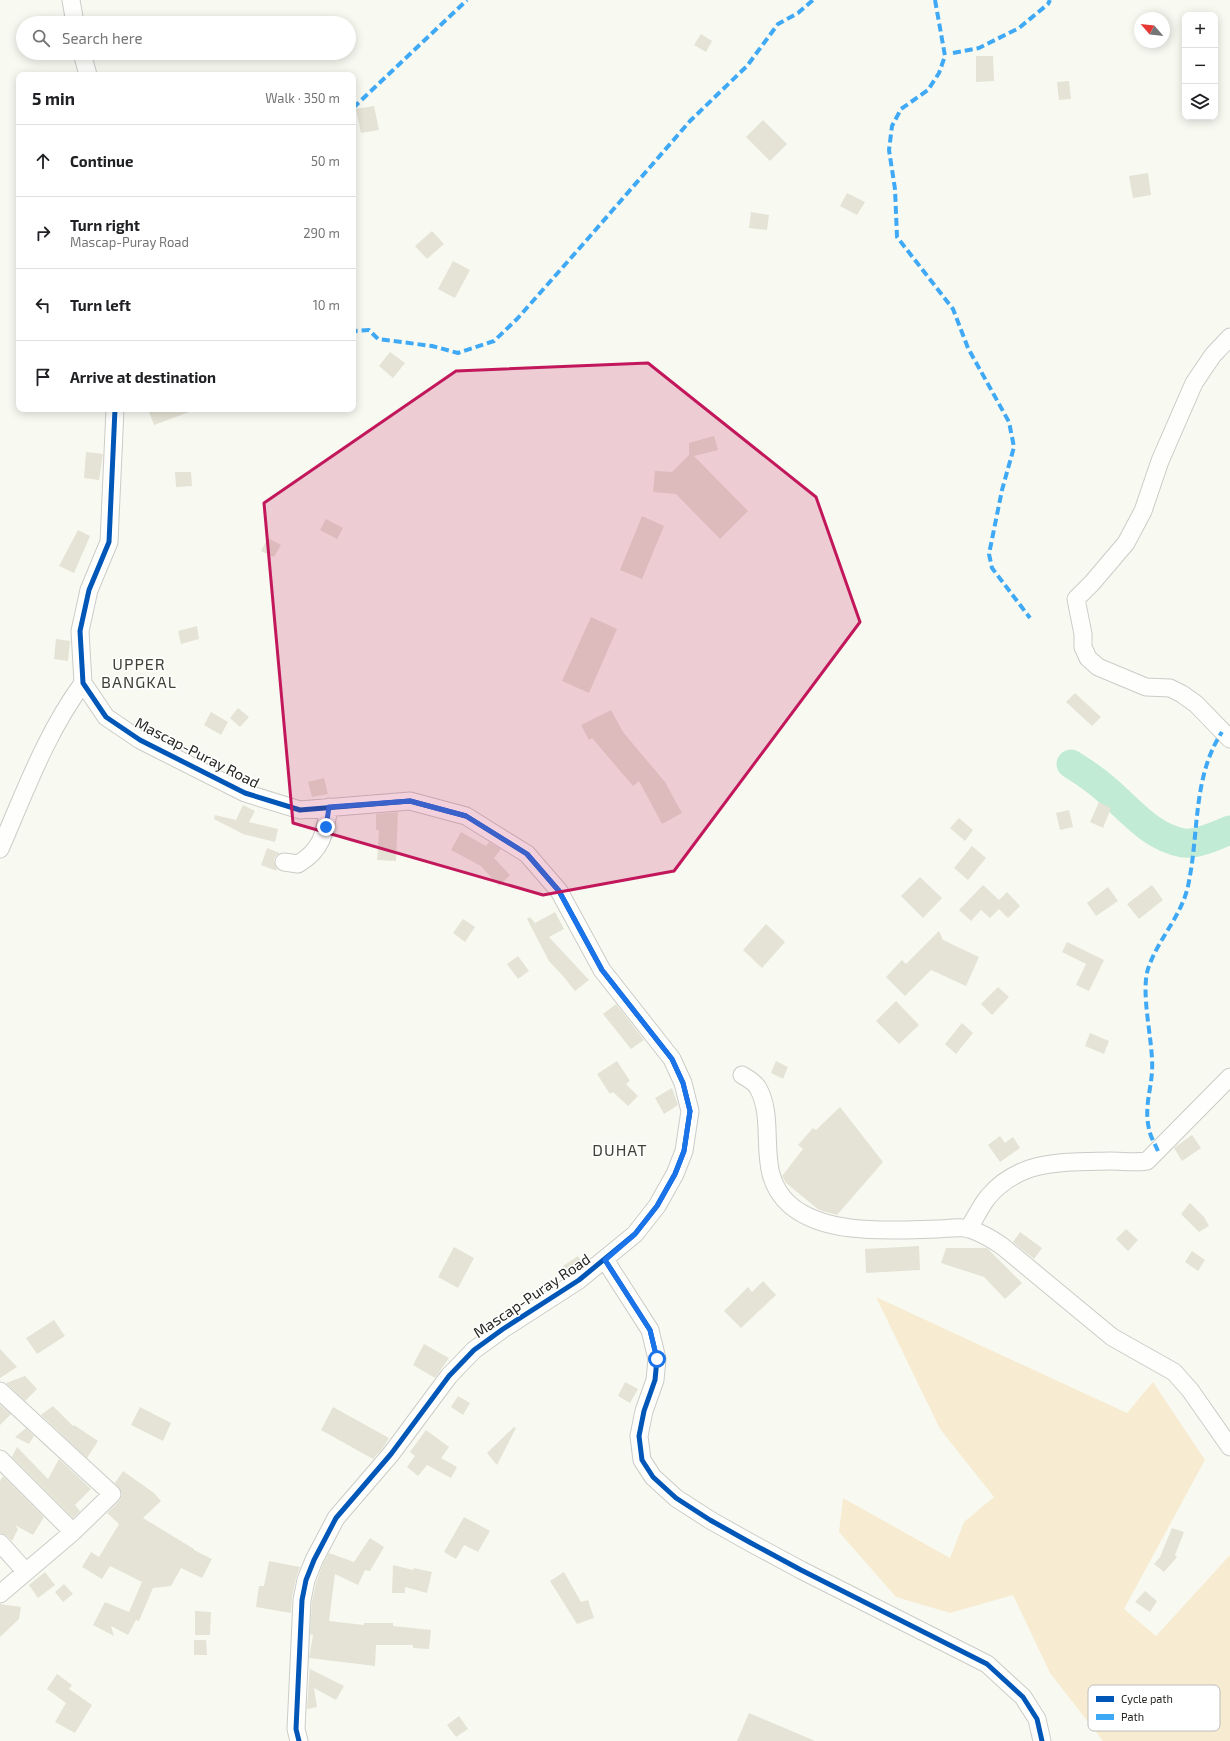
<!DOCTYPE html>
<meta charset="utf-8">
<style>
:root{--surface:#fff;--page:#f6f6f6;--text:#202124;--muted:#757577;--line:#e0e0e0}
body{margin:0;font-family:"Exo 2",sans-serif;background:var(--page);color:var(--text)}
.controls{position:absolute;right:12px;top:12px;display:grid;overflow:hidden;border-radius:8px;box-shadow:0 2px 10px #0003}
.controls button{width:36px;height:36px;display:grid;place-items:center;padding:0;border:0;border-bottom:1px solid var(--line);background:var(--surface);color:var(--text);font:20px sans-serif}
.compass{position:absolute;left:1134px;top:12px;width:36px;height:36px;border-radius:50%;background:var(--surface);box-shadow:0 2px 10px #0003;rotate:298deg}
.stop{position:absolute;width:12px;height:12px;margin:-9px;border:3px solid #1a73e8;border-radius:50%;background:#fff}
.stop.end{background:#1a73e8;border-color:#fff;box-shadow:0 1px 4px #0008}
.list{margin:0;padding:0;list-style:none}
h2{display:flex;justify-content:space-between;align-items:center;height:52px;margin:0;padding:0 16px;font-size:17px}
h2 small{font-size:13px;font-weight:400;color:var(--muted)}
.list li{display:grid;grid-template-columns:26px 1fr auto;gap:12px;align-items:center;box-sizing:border-box;height:72px;padding:0 16px;border-top:1px solid var(--line)}
.list b{display:block;font-size:15px;white-space:nowrap}
.list p{margin:0;font-size:13px;white-space:nowrap;color:var(--muted)}
.list em{font-size:13px;font-style:normal;color:var(--muted)}
.icon{flex:none;width:22px;height:22px;fill:none;stroke:currentColor;stroke-width:2;stroke-linecap:round;stroke-linejoin:round}
.map{position:relative;flex:none;width:1230px;height:1741px;overflow:hidden}
.search{position:absolute;background:var(--surface);box-shadow:0 2px 10px #0003;left:16px;top:16px;width:340px;height:44px;display:flex;align-items:center;gap:10px;box-sizing:border-box;padding:0 14px;border-radius:22px;color:var(--muted);font-size:15px}
.panel{position:absolute;background:var(--surface);box-shadow:0 2px 10px #0003;left:16px;top:72px;width:340px;height:340px;border-radius:8px}
.map>svg:first-child{display:block}
.green{fill:#f7ebd1}
.lines{fill:none;stroke-linecap:round;stroke-linejoin:round}
.river{stroke:#c1ebd4;stroke-width:29}
.building{fill:#e4e3d5}
.minor-casing{stroke:#caccc6;stroke-width:19}
.minor{stroke:#fefefd;stroke-width:17}
.quiet{stroke:#3fa9f5;stroke-width:4;stroke-dasharray:8 4;stroke-linecap:butt}
.cycleway-casing{stroke:#fff;stroke-width:8}
.cycleway{stroke:#0057b8;stroke-width:5}
.route{stroke:#1a73e8;stroke-width:5}
.marked{fill:#c2185b;fill-opacity:0.2;stroke:#c2185b;stroke-width:3;stroke-linejoin:round}
.labels{text-anchor:middle;stroke-width:3;stroke-linejoin:round;paint-order:stroke}
.street-label{font-size:15px;fill:#252722;stroke:#fff}
.neighbourhood-label{font-size:16px;letter-spacing:1px;fill:#3e4236;stroke:#fff}
.key{fill:#fff;stroke:#bebebd;stroke-width:1}
.key-label{font-size:11px;fill:#252722}
</style>
<div class="map">
<svg width="1230" height="1741" viewBox="0 0 1230 1741">
<rect width="100%" height="100%" fill="#f8faf2"/>
<path class="green" d="M876 1297 1127 1413 1153 1382 1205 1460 1124 1609 1156 1636 1230 1555V1741H1103L1050 1673 1013 1595 950 1613 896 1597 839 1532 843 1498 950 1558 964 1522 994 1497 940 1429Z"/>
<g class="lines">
<path class="river" d="M1071 764C1084 772 1097 781 1108 791 1131 811 1151 837 1183 843 1198 845 1217 835 1230 830"/>
</g>
<path class="building" d="M701 34 712 41 706 52 694 45Z
M976 56H993L994 81 976 82Z
M1069 81 1071 99 1059 100 1057 82Z
M374 106 379 130 361 133 356 109Z
M763 120 787 144 770 161 746 137Z
M1148 173 1151 195 1133 198 1129 176Z
M847 193 865 202 857 215 840 206Z
M751 212 769 215 767 230 749 228Z
M432 231 444 244 427 259 415 246Z
M453 261 470 270 455 298 438 289Z
M390 352 405 363 393 378 379 366Z
M148 409H192V411L154 425Z
M714 436 718 450 694 456 748 511 720 539 676 494 653 492 655 471 672 472 689 455V443Z
M86 452 103 454 99 480 84 478Z
M175 472H191L192 486 176 487Z
M642 516 664 526 642 579 620 570Z
M326 519 343 528 337 539 320 530Z
M78 530 90 536 74 573 59 566Z
M268 538 281 545 274 557 261 551Z
M591 617 617 629 589 693 562 681Z
M197 626 199 639 181 644 178 631Z
M56 639 70 641 68 661 54 659Z
M1075 693 1101 717 1092 726 1066 702Z
M238 708 249 717 240 727 230 718Z
M611 710 623 732 665 782 682 813 662 824 639 781 633 786 592 738 589 740 581 725Z
M211 712 228 722 221 735 204 725Z
M324 778 328 794 312 797 308 782Z
M1099 802 1111 808 1103 828 1090 822Z
M243 805 255 811 249 822 278 829 275 842 243 834 214 819 215 815 236 820Z
M1069 810 1073 827 1060 830 1056 813Z
M398 812 396 861 377 860 379 830H376V814Z
M959 818 973 830 965 841 950 828Z
M461 832 486 846 489 842 501 849 494 858 510 875 499 886 481 866 451 850Z
M972 846 986 858 968 880 954 868Z
M267 848 280 853 276 856 274 860 277 871 261 865Z
M920 877 942 898 923 918 901 896Z
M983 885 999 900 1007 892 1020 906 1008 918 999 909 990 918 981 910 971 921 959 910Z
M1152 885 1163 900 1139 919 1127 904Z
M1108 887 1118 901 1096 916 1087 903Z
M555 912 564 929 549 937 589 980 575 991 563 976 549 961 527 919 530 917 535 923Z
M463 919 475 927 465 942 453 933Z
M766 924 785 942 762 968 743 950Z
M939 931 943 940 979 957 966 986 931 970 905 996 886 977 902 960 906 964Z
M1067 942 1104 960 1089 991 1076 985 1086 964 1062 952Z
M518 956 529 971 518 979 507 964Z
M998 987 1009 997 992 1015 981 1004Z
M896 1001 919 1025 899 1044 876 1021Z
M616 1004 644 1040 631 1049 603 1014Z
M962 1023 973 1033 956 1054 945 1044Z
M1090 1033 1109 1041 1104 1054 1085 1046Z
M617 1061 630 1081 626 1084 638 1096 628 1106 613 1092 610 1094 597 1074Z
M776 1061 788 1067 783 1079 771 1073Z
M672 1088 678 1105 664 1114 655 1098Z
M840 1107 883 1162 837 1215 819 1210 786 1183 782 1176 803 1149 798 1145 813 1128 816 1130Z
M1192 1135 1201 1148 1182 1161 1174 1148Z
M1000 1136 1005 1143 1013 1137 1020 1148 1000 1162 988 1145Z
M1190 1203 1204 1217 1209 1226 1199 1232 1181 1214Z
M1126 1229 1138 1240 1128 1251 1116 1239Z
M1020 1232 1042 1248 1034 1259 1013 1242Z
M919 1246 920 1270 866 1273 865 1249Z
M454 1247 474 1258 458 1288 438 1277Z
M946 1248H987L1022 1283 1005 1299 984 1277 941 1263Z
M1192 1251 1205 1260 1198 1271 1185 1262Z
M578 1256 583 1264 569 1275 563 1266Z
M763 1281 776 1295 741 1328 724 1311 748 1287 752 1292Z
M54 1320 65 1336 37 1354 26 1338Z
M424 1344 449 1358 435 1378 413 1365Z
M0 1349 17 1367 0 1378Z
M25 1376 37 1389 25 1401 6 1383Z
M625 1382 638 1389 630 1403 618 1396Z
M458 1396 470 1403 463 1415 451 1407Z
M0 1405 11 1414 0 1425Z
M53 1406 73 1426 74 1425 98 1441 87 1458 41 1415Z
M140 1407 171 1423 163 1441 131 1425Z
M333 1407 389 1438 383 1448 373 1459 321 1430Z
M514 1427 516 1428 497 1465 487 1453Z
M26 1428 34 1436 29 1444 15 1437Z
M426 1430 449 1447 441 1458 457 1467 451 1478 427 1465 418 1476 407 1467 415 1456 410 1452Z
M17 1447 48 1479 59 1459 91 1489 75 1505 80 1511 73 1518 12 1457Z
M123 1471 154 1493 161 1501 143 1518 194 1549V1550L212 1559 202 1578 181 1568 171 1586 153 1588 139 1621 136 1620 128 1635 111 1626 114 1636 93 1625 105 1602 129 1612 142 1582 110 1566 102 1579 82 1567 91 1552 99 1557 119 1524 107 1513 119 1501 122 1495 121 1491 115 1483Z
M3 1476 44 1517 33 1535 15 1525 18 1529 12 1541 7 1536 0 1533V1481Z
M464 1517 490 1531 478 1552 464 1545 456 1559 444 1552Z
M1172 1528 1184 1532 1175 1555 1177 1557 1164 1572 1154 1564 1160 1557Z
M370 1538 384 1547 370 1571 365 1570 358 1585 335 1574 329 1621 364 1625V1623H393V1626L431 1630 429 1649 413 1648V1645H376L375 1666 309 1658 313 1635 310 1634 312 1601 316 1583 323 1564 329 1553 354 1562Z
M269 1561 300 1567 296 1578 292 1598 291 1613 256 1607 259 1586H264Z
M393 1565 413 1570 414 1568 432 1572 427 1593 405 1587V1593H392Z
M45 1572 55 1585 38 1598 29 1585Z
M564 1572 581 1602 588 1600 594 1618 577 1624 550 1581Z
M64 1584 73 1594 63 1602 55 1592Z
M1145 1591 1157 1601 1150 1612 1135 1602Z
M0 1604 21 1607 19 1619 0 1637Z
M195 1611 211 1612 210 1635H195Z
M194 1640H206L207 1655H194Z
M310 1664V1669L344 1686 336 1700 314 1688 317 1707 307 1709Z
M57 1674 72 1685 69 1689 92 1705 75 1733 55 1722 66 1703 47 1689Z
M749 1713 815 1741H737Z
M459 1716 468 1729 456 1737 447 1725Z"/>
<g class="lines">
<defs>
<path id="minor" d="M71 0 75 23
M82 53 88 75
M1230 337 1213 355 1194 383 1160 461 1143 511 1126 543 1092 583 1076 599 1083 634V647L1088 658 1098 667 1146 687 1170 688 1182 694 1196 704 1230 739
M115 409 109 542 89 590 80 631 83 683 106 717 140 740 245 793 300 810 410 801 466 816 527 854 559 891 602 970 672 1059 683 1083 690 1111 684 1151 675 1174 657 1206 635 1234 579 1280 503 1329 474 1350 449 1376 391 1454 336 1518 314 1560 306 1580 302 1600 296 1729 299 1741
M0 849C25 792 46 733 83 683
M284 862 298 864C322 850 325 833 329 807
M742 1075C747 1078 755 1082 758 1088 778 1124 753 1173 790 1205 826 1236 892 1230 936 1229 946 1229 960 1226 970 1229 981 1233 992 1239 1002 1246L1112 1337 1174 1372 1190 1390 1230 1447
M968 1229C975 1219 980 1207 988 1197 1020 1159 1064 1162 1110 1161 1123 1161 1134 1163 1147 1161L1230 1077
M605 1260 650 1330 657 1359 655 1380 644 1411 639 1436 642 1460 653 1477 676 1498 710 1520 751 1543 801 1570 987 1664 1023 1697 1037 1719 1042 1741
M0 1391 112 1494 73 1532 0 1594
M0 1459 73 1532
M0 1543 26 1572"/>
</defs>
<use href="#minor" class="minor-casing"/>
<use href="#minor" class="minor"/>
<path class="quiet" d="M935 0 945 56 939 73 928 90 901 109 892 126 889 150 895 189 897 237 953 309 968 348 1009 422 1014 447 1002 490 989 554 992 568 1030 618
M953 53 979 48 1019 28 1048 4 1050 0
M353 108 467 0
M353 336 355 331 369 330 378 339 432 346 458 353 494 341 517 319 585 242 690 121 747 66 778 24 798 13 813 0
M1158 1151C1155 1144 1150 1136 1149 1129 1144 1107 1151 1091 1152 1071 1154 1043 1139 991 1149 966 1160 936 1184 913 1189 881 1199 831 1193 776 1222 732"/>
<defs>
<path id="cycleway" d="M115 409 109 542 89 590 80 631 83 683 106 717 140 740 245 793 300 810 410 801 466 816 527 854 559 891 602 970 672 1059 683 1083 690 1111 684 1151 675 1174 657 1206 635 1234 579 1280 503 1329 474 1350 449 1376 391 1454 336 1518 314 1560 306 1580 302 1600 296 1729 299 1741
M605 1260 650 1330 657 1359 655 1380 644 1411 639 1436 642 1460 653 1477 676 1498 710 1520 751 1543 801 1570 987 1664 1023 1697 1037 1719 1042 1741"/>
</defs>
<use href="#cycleway" class="cycleway-casing"/>
<use href="#cycleway" class="cycleway"/>
</g>
<g class="lines">
<path class="route" d="M326 827 329 807 410 801 466 816 527 854 559 891 602 970 672 1059 683 1083 690 1111 684 1151 675 1174 657 1206 635 1234 605 1260 650 1330 657 1359"/>
</g>
<path class="marked" d="M648 363 816 497 860 622 674 871 543 895 293 823 264 503 456 371Z"/>
<g class="labels">
<g class="street-label">
<text transform="translate(197 753) rotate(27)" y="5">Mascap-Puray Road</text>
<text transform="translate(532 1296) rotate(-34)" y="5">Mascap-Puray Road</text>
</g>
<g class="neighbourhood-label">
<text x="139" y="670">UPPER<tspan x="139" dy="18">BANGKAL</tspan></text>
<text x="620" y="1156">DUHAT</text>
</g>
</g>
<rect x="1088" y="1685" width="132" height="46" rx="6" class="key"/>
<rect x="1096" y="1696" width="18" height="6" fill="#0057b8"/>
<rect x="1096" y="1714" width="18" height="6" fill="#3fa9f5"/>
<g class="key-label">
<text x="1121" y="1703">Cycle path</text>
<text x="1121" y="1721">Path</text>
</g>
</svg>
<div class="controls">
<button>+</button>
<button>−</button>
<button><svg class="icon" aria-label="layers" viewBox="0 0 24 24"><path d="M12 4l9 5-9 5-9-5zM3 14l9 5 9-5"/></svg></button>
</div>
<svg class="compass" viewBox="-18 -18 36 36"><path d="M0-13l5 13h-10z" fill="#e53935"/><path d="M0 13l5-13h-10z" fill="#757577"/></svg>
<div class="stop" style="left:657px;top:1359px"></div>
<div class="stop end" style="left:326px;top:827px"></div>
<div class="search"><svg class="icon" aria-label="search" viewBox="0 0 24 24"><circle cx="10" cy="10" r="6"/><path d="M15 15l6 6"/></svg>Search here</div>
<section class="panel">
<h2>5 min<small>Walk · 350 m</small></h2>
<ul class="list">
<li><svg class="icon" aria-label="ahead" viewBox="0 0 24 24"><path d="M12 20V5M6 11l6-6 6 6"/></svg><div><b>Continue</b></div><em>50 m</em></li>
<li><svg class="icon" aria-label="right" viewBox="0 0 24 24"><path d="M7 20v-9h11M14 6l5 5-5 5"/></svg><div><b>Turn right</b><p>Mascap-Puray Road</p></div><em>290 m</em></li>
<li><svg class="icon" aria-label="left" viewBox="0 0 24 24"><path d="M17 20v-9H6M10 6l-5 5 5 5"/></svg><div><b>Turn left</b></div><em>10 m</em></li>
<li><svg class="icon" aria-label="arrive" viewBox="0 0 24 24"><path d="M6 21V4h12l-3 4 3 4H6"/></svg><div><b>Arrive at destination</b></div></li>
</ul>
</section>
</div>
